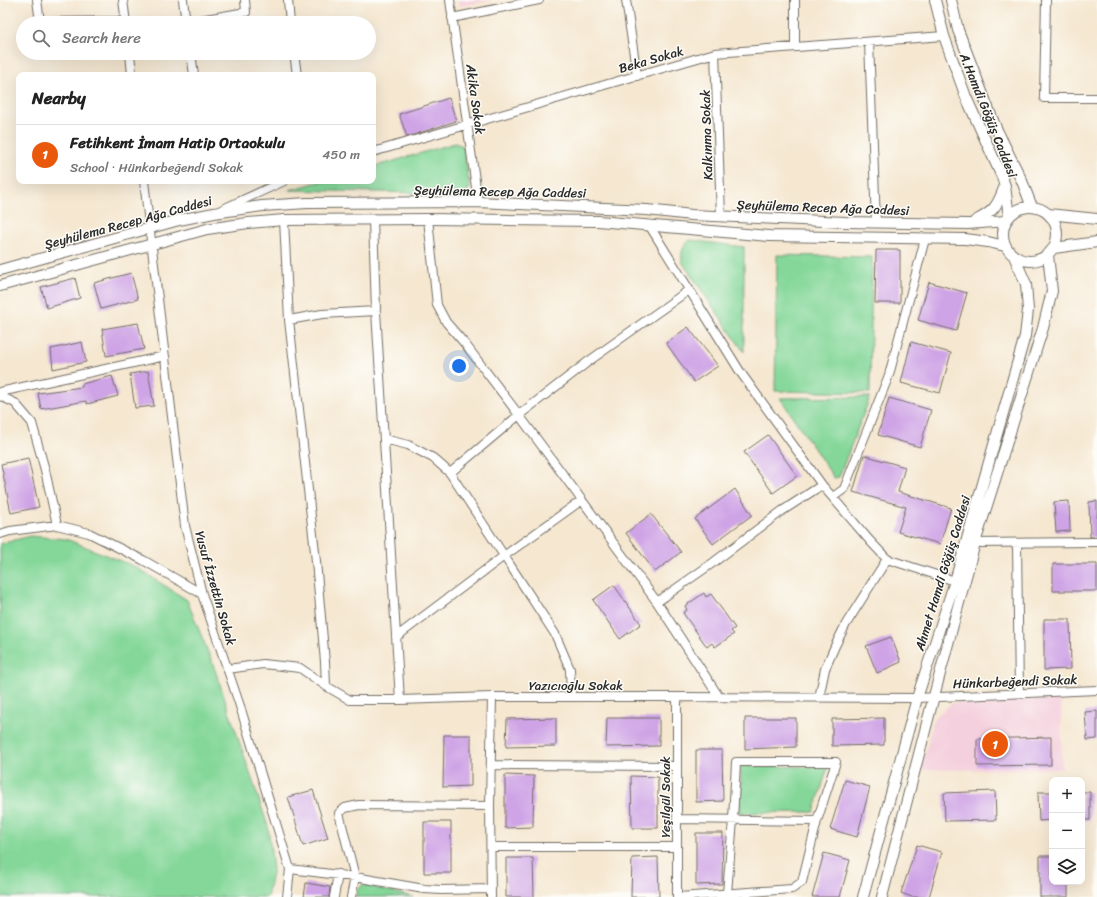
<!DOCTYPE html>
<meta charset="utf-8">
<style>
:root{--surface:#fff;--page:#f6f6f6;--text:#222;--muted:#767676;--line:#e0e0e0;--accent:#ea580c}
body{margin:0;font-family:Sriracha,sans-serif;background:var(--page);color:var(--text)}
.controls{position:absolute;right:12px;bottom:12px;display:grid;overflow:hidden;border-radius:8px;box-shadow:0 4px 16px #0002}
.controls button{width:36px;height:36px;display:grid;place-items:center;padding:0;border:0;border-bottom:1px solid var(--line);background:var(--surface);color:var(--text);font:20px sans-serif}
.you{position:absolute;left:459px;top:366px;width:14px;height:14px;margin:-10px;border:3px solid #fff;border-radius:50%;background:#1a73e8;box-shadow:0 0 0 6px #1a73e833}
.badge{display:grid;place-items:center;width:26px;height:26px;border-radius:50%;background:var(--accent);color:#fff;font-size:13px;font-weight:700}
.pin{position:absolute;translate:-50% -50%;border:2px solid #fff;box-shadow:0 1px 4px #0006}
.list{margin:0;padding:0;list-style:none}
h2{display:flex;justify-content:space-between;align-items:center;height:52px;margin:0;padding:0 16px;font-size:17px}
h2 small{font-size:13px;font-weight:400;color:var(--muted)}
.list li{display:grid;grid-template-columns:26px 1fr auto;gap:12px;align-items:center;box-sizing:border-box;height:60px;padding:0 16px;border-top:1px solid var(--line)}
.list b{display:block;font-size:15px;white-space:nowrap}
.list p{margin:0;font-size:13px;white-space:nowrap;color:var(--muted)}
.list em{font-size:13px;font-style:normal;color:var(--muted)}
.icon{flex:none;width:22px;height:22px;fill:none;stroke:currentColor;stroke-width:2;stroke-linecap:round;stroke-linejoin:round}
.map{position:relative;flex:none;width:1097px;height:897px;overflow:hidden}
.search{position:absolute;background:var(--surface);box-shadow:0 4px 16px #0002;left:16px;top:16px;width:360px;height:44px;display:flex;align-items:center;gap:10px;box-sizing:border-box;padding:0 14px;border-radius:22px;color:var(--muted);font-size:15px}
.panel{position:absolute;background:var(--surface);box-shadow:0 4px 16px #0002;left:16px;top:72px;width:360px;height:112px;border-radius:8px}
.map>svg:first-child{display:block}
.built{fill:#f4cfdd}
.green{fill:#84d799;stroke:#588162}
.building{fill:#cfa4e6}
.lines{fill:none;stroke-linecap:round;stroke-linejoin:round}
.minor-casing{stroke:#726d65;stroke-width:10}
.tertiary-casing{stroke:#726d65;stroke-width:12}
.minor{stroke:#fff;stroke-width:8}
.tertiary{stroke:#fff;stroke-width:10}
.labels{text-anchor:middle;stroke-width:3;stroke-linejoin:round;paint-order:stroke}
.street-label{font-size:13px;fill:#2b2b2b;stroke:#fdfcf7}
</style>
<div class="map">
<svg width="1097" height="897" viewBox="0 0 1097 897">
<rect width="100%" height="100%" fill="#fdfcf7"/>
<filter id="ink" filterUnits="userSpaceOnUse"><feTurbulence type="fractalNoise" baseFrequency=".025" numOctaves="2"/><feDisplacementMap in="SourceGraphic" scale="8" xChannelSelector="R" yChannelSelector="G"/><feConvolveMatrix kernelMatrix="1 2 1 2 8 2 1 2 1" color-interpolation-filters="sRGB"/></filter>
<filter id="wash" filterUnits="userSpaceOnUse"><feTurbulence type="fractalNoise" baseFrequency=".012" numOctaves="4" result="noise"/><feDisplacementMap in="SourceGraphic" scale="16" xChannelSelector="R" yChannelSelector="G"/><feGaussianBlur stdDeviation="0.9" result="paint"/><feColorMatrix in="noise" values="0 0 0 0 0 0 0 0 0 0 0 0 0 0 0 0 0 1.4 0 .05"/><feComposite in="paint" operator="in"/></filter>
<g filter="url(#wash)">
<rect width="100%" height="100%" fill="#f5e7d0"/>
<path class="built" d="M458 0H494L459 6Z
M1061 699 1062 769 921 770 934 718 952 703Z"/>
<path class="green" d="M455 143 463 146 470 188 465 194 289 190 322 181H373V167Z
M690 240 744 247V352L682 262C681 251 682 248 690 240Z
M777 255 872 257 870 393 775 391Z
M870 397 839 477 834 478 780 398Z
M30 536 66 539 136 567 187 600 214 667 268 826 273 869 267 897H0V544Z
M741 766 828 767 814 812 740 813Z
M363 885 414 897H356L357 890Z"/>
<g id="blocks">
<path class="building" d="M449 98 456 121 407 137 399 114Z
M876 250H900V303H875Z
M131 273 138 299 101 309 94 283Z
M75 278 80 298 47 308 41 287Z
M929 282 967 293 956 331 918 320Z
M138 323 144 349 106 356 102 329Z
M688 327 718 366 694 382 666 343Z
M82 342 86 362 53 369 51 349Z
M911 342 951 353 940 393 901 383Z
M148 371 154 406 135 408 130 374Z
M112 376 118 396 87 404 86 401 41 409 38 393 82 387V384Z
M889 398 931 410 920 447 878 435Z
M768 435 797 476 773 493 744 452Z
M864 455 905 467 898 492 951 508 940 544 898 532 906 507 853 492Z
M28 458 39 507 11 513 1 464Z
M735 489 752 515 713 544 695 519Z
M1069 501 1070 531 1056 532 1054 502Z
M1097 501V537H1090L1089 502Z
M651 514 681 552 655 572 626 533Z
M1053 564H1097V591H1053Z
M614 585 641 624 620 639 593 600Z
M704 593 706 597 711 594 735 628 731 631 734 634 715 647 712 643 707 647 683 613 687 610 685 606Z
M1044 619H1070L1071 669 1044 670Z
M891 637 901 662 877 673 866 646Z
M1097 711V739L1087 740 1085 712Z
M556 718V746L506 747 507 719Z
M607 718H659V746L606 747Z
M745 718H796V747L745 749Z
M884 718V745L832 746V719Z
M444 735H471V786L443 787Z
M1051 737V765L977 766V739Z
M696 750H722L723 801 696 802Z
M505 775 534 776 533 827 505 828Z
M631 776 658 777V828H632Z
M845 780 870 787 857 837 830 829Z
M313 790 328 838 303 846 288 797Z
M995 791 996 820 945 821 944 793Z
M1038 792H1052V820L1039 821Z
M1082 792H1090V820H1082Z
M424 822H451V873H424Z
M696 833H723L722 884 696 885Z
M917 845 942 852 929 897H912L901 893Z
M824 853 850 860 840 897H812Z
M1040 856H1052V882H1068V897H1040Z
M658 857 659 897H631L632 858Z
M506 858H533L534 897H506Z
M306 883 330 887 329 897H304Z"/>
</g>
</g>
<g filter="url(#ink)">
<use href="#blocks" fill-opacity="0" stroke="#726d65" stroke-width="1"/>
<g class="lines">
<defs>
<path id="minor" d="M37 0 40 22 126 21
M123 0 126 23
M183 0 186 23
M288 0 290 23
M450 0 478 202
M626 0 637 76
M795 0V47
M1046 0 1044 98H1097
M452 18 539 0
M183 23 246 12 245 0
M869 42 876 223
M130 53 132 75
M191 53 194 75
M294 53 297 75
M715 53 721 216
M373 152 715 53 944 36
M144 181 185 526 202 594 239 703 290 869 287 897
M221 210 284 181
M373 219 376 311 400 700
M428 219 437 305 446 322 465 344 519 415 657 602 719 697
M284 220 289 320 316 561 325 662 326 686
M649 225 741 373 822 485 870 541 887 559 955 581
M289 320 322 314 376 311
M0 392 165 356
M0 396 15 403 32 423 45 470 57 525
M384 439 408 445 433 458 450 473 555 634 570 669 571 697
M450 473 519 415 589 361 689 290
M833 497 844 489 889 375 925 239
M0 534 10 531 57 525 89 533 143 560 202 594
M975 543 1097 542
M1017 543 1019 693
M657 602 714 562 782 511 822 485
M396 637 504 556 582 500
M228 669 263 664 300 668 326 686 350 700H400L492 697H677L917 698 1097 690
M819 698 825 669 835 646 846 624 887 559
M491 765 677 766
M677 819 817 821 802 882 792 889 679 897
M491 847H677
M290 869 355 877 424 889 441 890 491 889
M727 893 733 820 736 762H836L817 821
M334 897 338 874
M351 897 355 877 339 813 345 808 359 805 490 806
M491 897 490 806 492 697
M677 897V697"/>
<path id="tertiary" d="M935 0 944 36 966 97 1002 177 1005 186 1009 217
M951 0 958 30 996 128 1022 181 1032 207
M1003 234a27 27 0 1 1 54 0a27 27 0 1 1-54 0Z
M1048 214 1097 219
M975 221C993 212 997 207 1004 188
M1054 248 1097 242
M0 270 179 220 214 213 262 206 307 203 478 202 647 210 692 215 845 222 968 224 1006 221
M0 286 207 229 248 223 284 220 428 219 598 221 769 236 965 239 988 242 1005 246
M863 897 917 698 955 581 1025 336 1028 310 1026 284 1014 256
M882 897 934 696 975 543 1043 328 1052 291 1048 255"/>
</defs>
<use href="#minor" class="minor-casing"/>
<use href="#tertiary" class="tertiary-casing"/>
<use href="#minor" class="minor"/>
<use href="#tertiary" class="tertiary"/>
</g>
</g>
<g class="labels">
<g class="street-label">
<text transform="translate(651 59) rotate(-16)" y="5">Beka Sokak</text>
<text transform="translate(476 99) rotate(82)" y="5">Akika Sokak</text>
<text transform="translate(989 115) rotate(68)" y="5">A.Hamdi Göğüş Caddesi</text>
<text transform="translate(706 135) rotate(-92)" y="5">Kalkınma Sokak</text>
<text transform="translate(500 191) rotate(1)" y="5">Şeyhülema Recep Ağa Caddesi</text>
<text transform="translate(823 207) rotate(2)" y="5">Şeyhülema Recep Ağa Caddesi</text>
<text transform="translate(128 222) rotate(-15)" y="5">Şeyhülema Recep Ağa Caddesi</text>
<text transform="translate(942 573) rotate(-73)" y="5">Ahmet Hamdi Göğüş Caddesi</text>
<text transform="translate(216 588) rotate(74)" y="5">Yusuf İzzettin Sokak</text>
<text transform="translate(1015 681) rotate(-2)" y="5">Hünkarbeğendi Sokak</text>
<text x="576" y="690">Yazıcıoğlu Sokak</text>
<text transform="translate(665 797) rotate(-90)" y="5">Yeşilgül Sokak</text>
</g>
</g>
</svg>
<div class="controls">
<button>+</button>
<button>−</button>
<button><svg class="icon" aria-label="layers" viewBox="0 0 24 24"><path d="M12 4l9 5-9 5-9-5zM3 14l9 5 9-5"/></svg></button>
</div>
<div class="you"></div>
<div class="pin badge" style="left:995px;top:744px">1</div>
<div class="search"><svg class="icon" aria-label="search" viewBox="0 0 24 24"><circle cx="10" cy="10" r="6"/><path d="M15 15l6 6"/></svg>Search here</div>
<section class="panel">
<h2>Nearby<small></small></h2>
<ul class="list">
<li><span class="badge">1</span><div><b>Fetihkent İmam Hatip Ortaokulu</b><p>School · Hünkarbeğendi Sokak</p></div><em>450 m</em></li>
</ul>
</section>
</div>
